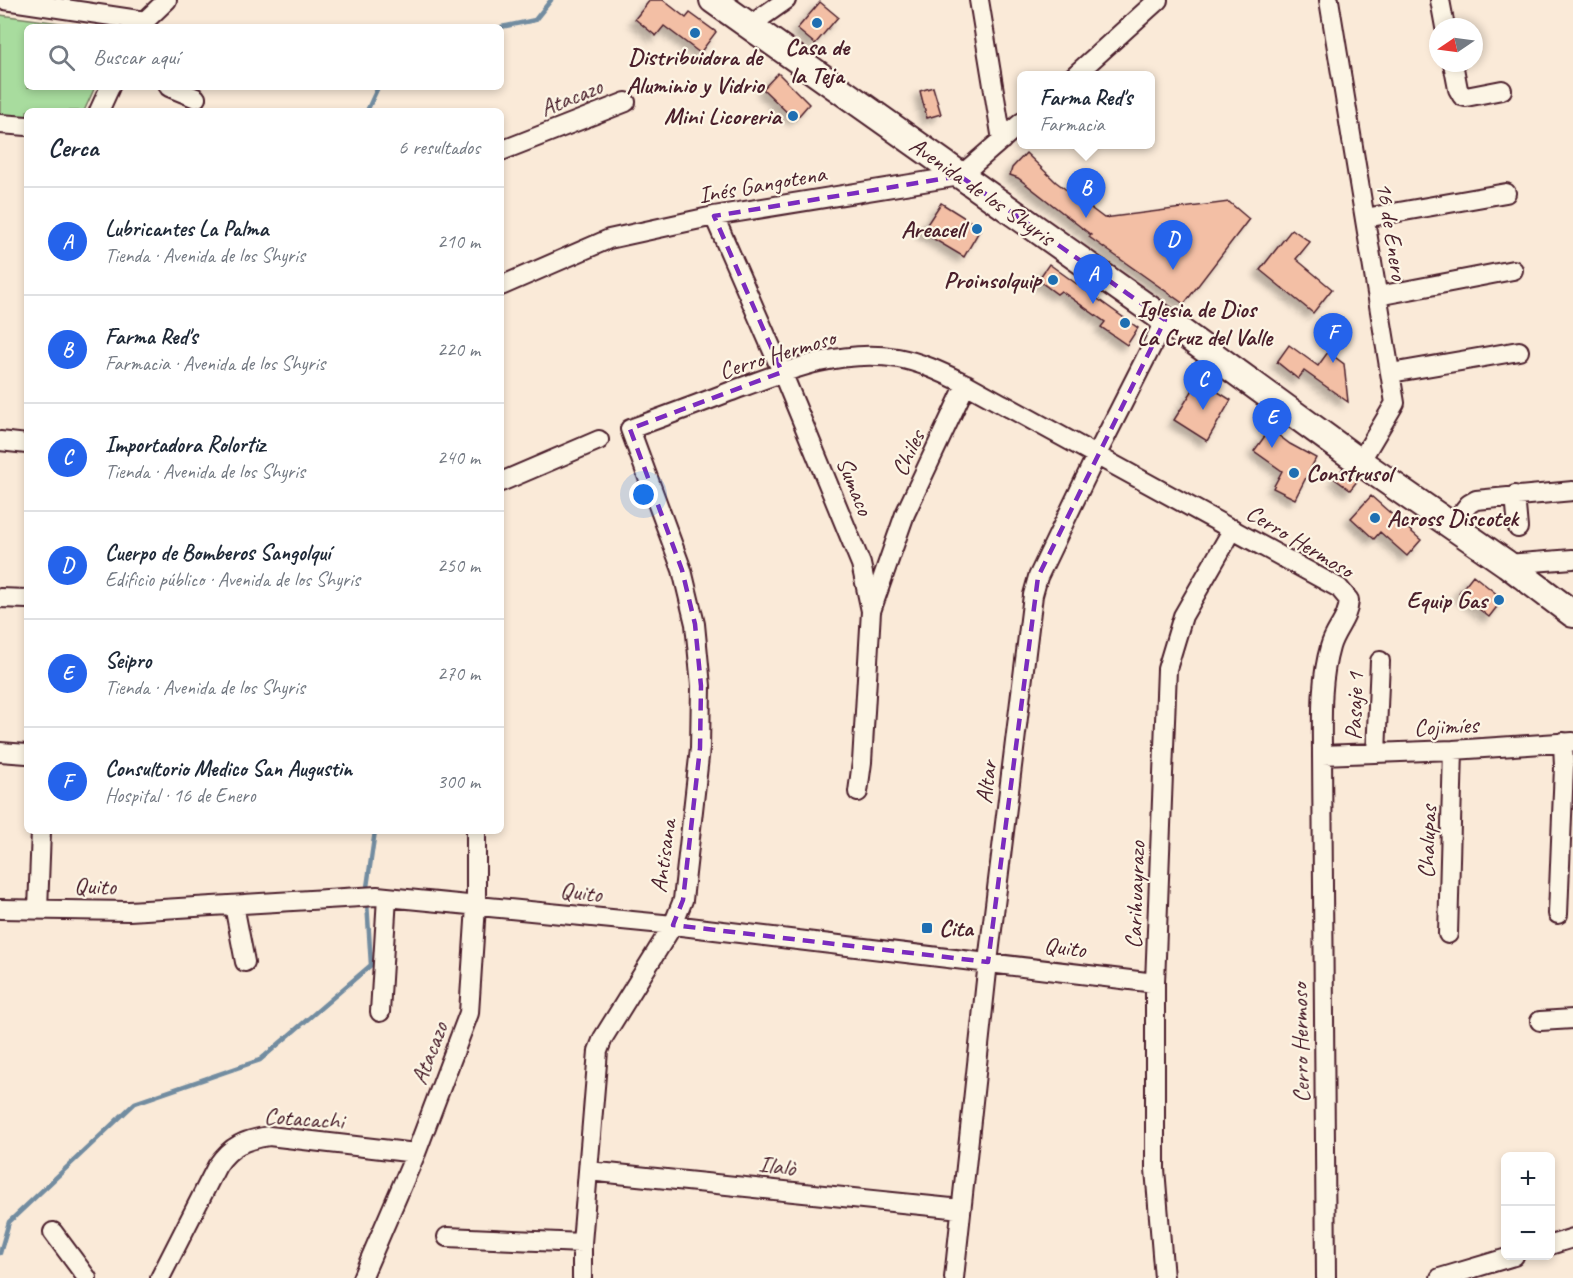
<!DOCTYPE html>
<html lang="es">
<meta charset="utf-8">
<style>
:root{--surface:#fff;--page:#f2f2f3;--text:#1f2937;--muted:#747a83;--line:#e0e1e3;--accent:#2563eb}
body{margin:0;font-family:Caveat,sans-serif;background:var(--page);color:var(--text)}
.controls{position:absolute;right:18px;bottom:18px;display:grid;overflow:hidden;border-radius:9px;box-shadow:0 3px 9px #0003}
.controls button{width:54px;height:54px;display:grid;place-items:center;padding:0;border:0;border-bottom:2px solid var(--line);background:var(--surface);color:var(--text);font:30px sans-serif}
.compass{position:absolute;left:1429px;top:18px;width:54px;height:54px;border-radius:50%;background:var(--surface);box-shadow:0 3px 9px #0003;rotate:257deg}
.you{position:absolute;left:644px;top:495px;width:21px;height:21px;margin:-15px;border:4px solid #fff;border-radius:50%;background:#1a73e8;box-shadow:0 0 0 9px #1a73e833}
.badge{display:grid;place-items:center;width:39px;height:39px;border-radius:50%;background:var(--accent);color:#fff;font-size:20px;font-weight:700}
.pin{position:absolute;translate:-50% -50px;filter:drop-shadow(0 2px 3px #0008)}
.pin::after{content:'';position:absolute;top:32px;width:21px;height:18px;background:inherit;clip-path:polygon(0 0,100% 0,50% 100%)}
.popup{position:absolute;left:1017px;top:71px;width:138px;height:78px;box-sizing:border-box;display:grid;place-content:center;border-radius:9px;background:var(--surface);filter:drop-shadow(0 2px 4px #0005);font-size:20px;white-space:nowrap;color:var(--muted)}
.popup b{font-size:22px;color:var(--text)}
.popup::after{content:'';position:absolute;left:50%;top:100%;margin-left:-12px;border:12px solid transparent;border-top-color:var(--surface)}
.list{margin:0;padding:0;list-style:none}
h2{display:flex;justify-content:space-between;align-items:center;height:78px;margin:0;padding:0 24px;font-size:26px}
h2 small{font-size:20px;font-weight:400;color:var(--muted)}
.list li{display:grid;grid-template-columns:39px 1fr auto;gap:18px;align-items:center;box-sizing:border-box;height:108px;padding:0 24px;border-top:2px solid var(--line)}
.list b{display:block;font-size:22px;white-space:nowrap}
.list p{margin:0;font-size:20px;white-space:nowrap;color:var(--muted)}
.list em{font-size:20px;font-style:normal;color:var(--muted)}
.icon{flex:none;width:33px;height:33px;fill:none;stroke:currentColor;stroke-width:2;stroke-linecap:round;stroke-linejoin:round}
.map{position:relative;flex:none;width:1573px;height:1278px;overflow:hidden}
.search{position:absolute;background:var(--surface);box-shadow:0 3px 9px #0003;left:24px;top:24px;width:480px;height:66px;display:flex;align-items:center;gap:15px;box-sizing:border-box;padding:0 21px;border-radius:9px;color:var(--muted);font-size:22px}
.panel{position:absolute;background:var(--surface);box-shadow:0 3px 9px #0003;left:24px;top:108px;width:480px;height:726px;border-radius:9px}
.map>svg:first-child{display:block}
.green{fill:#a8dc9e;stroke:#797e64;stroke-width:1.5}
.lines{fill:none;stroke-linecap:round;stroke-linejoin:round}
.stream{stroke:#728ca0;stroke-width:4.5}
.building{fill:#f3bfa5;stroke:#4a1f2b;stroke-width:1.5;filter:url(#shadow)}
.street-casing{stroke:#4a1f2b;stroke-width:22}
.secondary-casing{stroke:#4a1f2b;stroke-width:30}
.street{stroke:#fcf5e5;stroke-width:18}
.secondary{stroke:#fcf5e5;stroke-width:26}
.marked{fill:none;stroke:#7b2cbf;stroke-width:4.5;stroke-dasharray:12 8;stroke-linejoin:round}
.poi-dot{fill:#1f6fb2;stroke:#fcf5e5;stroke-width:2}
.labels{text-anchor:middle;stroke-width:4.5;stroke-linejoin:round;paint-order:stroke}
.poi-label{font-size:24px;font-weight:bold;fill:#4a1f2b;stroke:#fcf5e5;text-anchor:end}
.street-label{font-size:24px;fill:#4a1f2b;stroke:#fcf5e5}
</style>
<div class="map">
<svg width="1573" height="1278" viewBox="0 0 1573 1278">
<defs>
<filter id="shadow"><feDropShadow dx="-5.5" dy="5.5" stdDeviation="3" flood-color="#0004"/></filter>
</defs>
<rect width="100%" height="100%" fill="#faead8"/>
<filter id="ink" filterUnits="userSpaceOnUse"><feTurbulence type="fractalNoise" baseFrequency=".0167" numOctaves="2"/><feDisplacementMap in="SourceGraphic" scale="12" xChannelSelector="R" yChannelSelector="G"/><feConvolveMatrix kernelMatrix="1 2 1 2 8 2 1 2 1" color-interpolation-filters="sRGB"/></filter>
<g filter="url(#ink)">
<path class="green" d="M0 15 90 27H27V87H95L84 111H27V120L0 117Z"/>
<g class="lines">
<path class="stream" d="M501 27 535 20 551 0
M367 111 378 87
M366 894 375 831
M0 1253 9 1222 135 1103 260 1060 371 965 367 902"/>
</g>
<path class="building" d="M650 0H663L686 18 690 13 716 32 700 53 664 26 656 36 635 19Z
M820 2 838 17 815 44 797 29Z
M778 73 809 104 795 120 763 89Z
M933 87 941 114 927 118 920 91Z
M1026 153 1056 182 1104 218 1229 202 1249 219 1184 304 1089 237 1091 235 1018 178 1010 175 1012 168Z
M941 203 981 228 964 257 922 232Z
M1292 229 1310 242 1296 259 1332 289 1313 313 1260 270Z
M1049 264 1138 328 1127 345 1101 327 1105 322 1061 291 1057 294 1038 280Z
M1289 345 1318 366 1328 352 1344 364 1348 402 1304 371 1298 379 1277 362Z
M1199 380 1231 400 1207 441 1174 420Z
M1270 429 1290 444 1316 458 1295 499 1273 488 1282 471 1254 451Z
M1343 468 1358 480 1350 490 1335 479Z
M1371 496 1421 540 1407 556 1380 532 1374 539 1351 518Z
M1473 575 1503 599 1489 617 1459 593Z"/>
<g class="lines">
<defs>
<path id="street" d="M5 0 145 21
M979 0 1002 140
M1329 0 1395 403 1360 462
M1440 0 1445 27
M749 26 786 0
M142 27 145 21 167 0
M1453 63 1458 89 1462 96 1466 97 1502 90
M1074 76 1158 0
M169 87 196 98
M99 111 110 87
M0 124 27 126
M501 151 626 102
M714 216 782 372 861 564 871 611 862 762 858 792
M1365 218 1506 193
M501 286 609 239 714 216 960 176 1022 122
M1378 296 1513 270
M1391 373 1519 351
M0 441 27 444
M501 482 599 440
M1515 495 1518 528
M1452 525 1469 504 1476 500 1573 491
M1507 564 1573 559
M0 598 27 599
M871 611 905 514 966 384
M0 752 27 754
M1376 753 1380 661
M1322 755 1453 750 1573 742
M234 905 245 962
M0 909 129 911 377 896 673 925 1155 983
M38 909 41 831
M1558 914 1564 767 1563 742
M1448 934 1453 750
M380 1012 387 897
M1540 1021 1573 1019
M588 1171 961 1209
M53 1232 87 1278
M447 1237 582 1243
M1550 1245 1573 1238
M160 1278 217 1166C231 1145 245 1140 269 1136L416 1153
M362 1278 416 1153 469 1013 476 906V831
M582 1278V1243L598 1051 603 1038 673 925 683 900 700 748 701 686 695 624 682 570 630 429C663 417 696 405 729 392 783 372 839 348 898 358 921 362 945 374 966 384L1339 588 1349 600C1348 620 1335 629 1330 647 1320 682 1322 719 1322 755L1326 1278
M954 1278 988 962 1033 595 1038 577 1096 456 1165 320
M1164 1278 1155 1169V983L1167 669 1183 616 1233 529
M1440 1278 1514 1256"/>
<path id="secondary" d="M713 0 1165 320 1360 462 1507 564 1573 614"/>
</defs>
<use href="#street" class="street-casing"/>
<use href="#secondary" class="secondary-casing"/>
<use href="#street" class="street"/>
<use href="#secondary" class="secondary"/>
</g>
</g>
<path class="marked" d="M960 176 1165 320 1038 577 988 962 673 925 683 900 700 748 701 686 695 624 682 570 630 429 782 372 714 216Z"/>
<g class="poi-dot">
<circle cx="817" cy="23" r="6"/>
<circle cx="695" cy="33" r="6"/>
<circle cx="793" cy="116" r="6"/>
<circle cx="977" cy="229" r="6"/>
<circle cx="1053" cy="280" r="6"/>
<circle cx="1125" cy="323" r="6"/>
<circle cx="1294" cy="473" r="6"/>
<circle cx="1375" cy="518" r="6"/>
<circle cx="1499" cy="600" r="6"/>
<rect x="921" y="922" width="12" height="12" rx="3"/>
</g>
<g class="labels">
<g class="poi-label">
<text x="817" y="55" text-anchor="middle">Casa de<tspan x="817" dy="28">la Teja</tspan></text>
<text x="695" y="65" text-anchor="middle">Distribuidora de<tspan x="695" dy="28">Aluminio y Vidrio</tspan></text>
<text x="781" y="124">Mini Licoreria</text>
<text x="965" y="237">Areacell</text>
<text x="1041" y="288">Proinsolquip</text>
<text x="1137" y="317" text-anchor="start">Iglesia de Dios<tspan x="1137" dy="28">La Cruz del Valle</tspan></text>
<text x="1306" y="481" text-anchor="start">Construsol</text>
<text x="1387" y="526" text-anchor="start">Across Discotek</text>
<text x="1487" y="608">Equip Gas</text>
<text x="939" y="936" text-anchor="start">Cita</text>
</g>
<g class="street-label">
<text transform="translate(571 97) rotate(-22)" y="8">Atacazo</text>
<text transform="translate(762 184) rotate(-10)" y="8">Inés Gangotena</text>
<text transform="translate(982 191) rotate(35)" y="8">Avenida de los Shyris</text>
<text transform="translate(1392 231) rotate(81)" y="8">16 de Enero</text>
<text transform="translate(777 354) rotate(-17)" y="8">Cerro Hermoso</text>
<text transform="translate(908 453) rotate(-65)" y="8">Chiles</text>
<text transform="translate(855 486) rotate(68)" y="8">Sumaco</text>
<text transform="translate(1300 541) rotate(31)" y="8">Cerro Hermoso</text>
<text transform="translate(1354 706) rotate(-88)" y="8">Pasaje 1</text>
<text transform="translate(1446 726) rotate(-3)" y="8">Cojimíes</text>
<text transform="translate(986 782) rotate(-83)" y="8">Altar</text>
<text transform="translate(1427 842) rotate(-88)" y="8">Chalupas</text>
<text transform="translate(663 856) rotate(-82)" y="8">Antisana</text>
<text transform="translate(95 886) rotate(1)" y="8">Quito</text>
<text transform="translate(581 892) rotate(6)" y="8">Quito</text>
<text transform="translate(1135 895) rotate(-88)" y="8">Carihuayrazo</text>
<text transform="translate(1065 947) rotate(7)" y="8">Quito</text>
<text transform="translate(1300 1043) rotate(-91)" y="8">Cerro Hermoso</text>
<text transform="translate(429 1053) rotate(-69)" y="8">Atacazo</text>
<text transform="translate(304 1118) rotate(4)" y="8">Cotacachi</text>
<text transform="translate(777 1166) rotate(6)" y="8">Ilalò</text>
</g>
</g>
</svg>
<div class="controls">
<button>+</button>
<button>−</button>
</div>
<svg class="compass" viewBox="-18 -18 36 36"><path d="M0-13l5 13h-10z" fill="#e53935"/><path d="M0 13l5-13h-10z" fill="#747a83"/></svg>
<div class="you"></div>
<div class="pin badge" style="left:1093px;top:304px">A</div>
<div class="pin badge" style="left:1086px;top:218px">B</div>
<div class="popup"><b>Farma Red's</b>Farmacia</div>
<div class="pin badge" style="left:1203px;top:410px">C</div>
<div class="pin badge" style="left:1173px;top:270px">D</div>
<div class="pin badge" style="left:1272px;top:448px">E</div>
<div class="pin badge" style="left:1333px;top:363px">F</div>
<div class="search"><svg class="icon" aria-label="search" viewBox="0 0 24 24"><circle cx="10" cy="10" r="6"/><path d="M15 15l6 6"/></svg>Buscar aquí</div>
<section class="panel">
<h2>Cerca<small>6 resultados</small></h2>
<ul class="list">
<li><span class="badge">A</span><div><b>Lubricantes La Palma</b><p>Tienda · Avenida de los Shyris</p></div><em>210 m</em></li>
<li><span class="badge">B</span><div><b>Farma Red's</b><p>Farmacia · Avenida de los Shyris</p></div><em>220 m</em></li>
<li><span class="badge">C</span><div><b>Importadora Rolortiz</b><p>Tienda · Avenida de los Shyris</p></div><em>240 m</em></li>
<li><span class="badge">D</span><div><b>Cuerpo de Bomberos Sangolquí</b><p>Edificio público · Avenida de los Shyris</p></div><em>250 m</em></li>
<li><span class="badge">E</span><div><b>Seipro</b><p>Tienda · Avenida de los Shyris</p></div><em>270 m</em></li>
<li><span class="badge">F</span><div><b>Consultorio Medico San Augustin</b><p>Hospital · 16 de Enero</p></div><em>300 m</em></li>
</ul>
</section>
</div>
